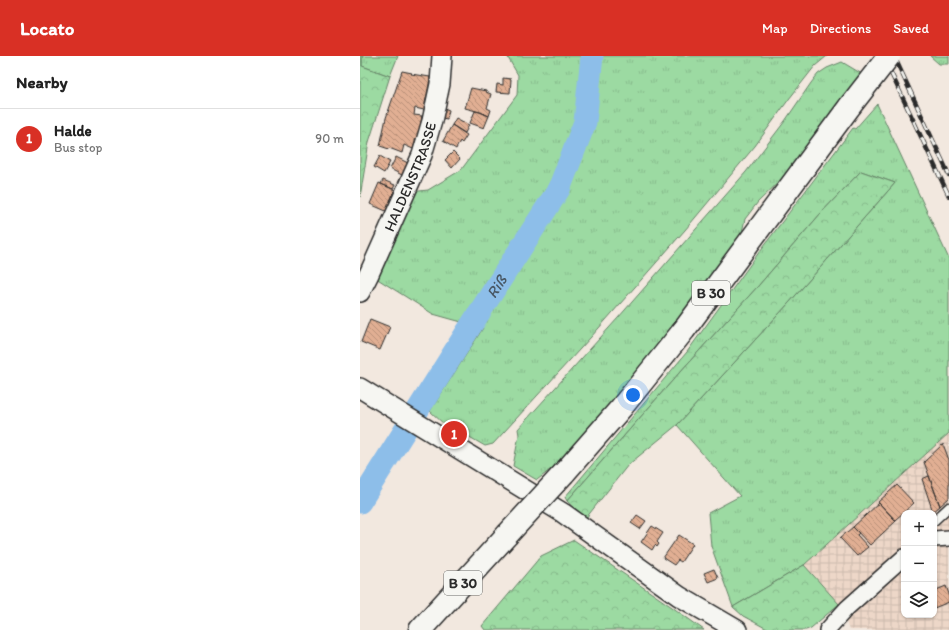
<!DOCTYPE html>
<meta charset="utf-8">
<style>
:root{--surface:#fff;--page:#f2f2f2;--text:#222;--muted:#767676;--line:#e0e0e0;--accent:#d93025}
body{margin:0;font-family:Itim,sans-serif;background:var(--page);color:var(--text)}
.controls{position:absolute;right:12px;bottom:12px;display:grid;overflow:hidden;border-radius:8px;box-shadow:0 1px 3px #0004}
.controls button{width:36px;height:36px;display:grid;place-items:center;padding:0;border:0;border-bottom:1px solid var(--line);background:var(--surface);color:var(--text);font:20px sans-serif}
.you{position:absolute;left:273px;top:339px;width:14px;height:14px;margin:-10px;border:3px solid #fff;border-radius:50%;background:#1a73e8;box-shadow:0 0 0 6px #1a73e833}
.badge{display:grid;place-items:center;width:26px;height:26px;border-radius:50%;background:var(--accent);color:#fff;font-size:13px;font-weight:700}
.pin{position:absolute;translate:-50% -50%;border:2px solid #fff;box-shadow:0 1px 4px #0006}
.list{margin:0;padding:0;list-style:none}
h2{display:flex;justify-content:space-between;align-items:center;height:52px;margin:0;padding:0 16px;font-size:17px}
h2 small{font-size:13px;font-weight:400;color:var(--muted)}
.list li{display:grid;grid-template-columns:26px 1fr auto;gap:12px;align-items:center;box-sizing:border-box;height:60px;padding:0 16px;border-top:1px solid var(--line)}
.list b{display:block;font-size:15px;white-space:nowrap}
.list p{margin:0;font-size:13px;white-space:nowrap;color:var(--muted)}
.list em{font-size:13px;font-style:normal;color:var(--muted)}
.icon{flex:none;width:22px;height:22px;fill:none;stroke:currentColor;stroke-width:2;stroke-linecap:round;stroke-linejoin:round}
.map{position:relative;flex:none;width:589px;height:574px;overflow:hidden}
header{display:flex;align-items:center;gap:24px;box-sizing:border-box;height:56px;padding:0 20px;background:var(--accent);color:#fff}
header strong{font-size:19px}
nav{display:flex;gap:22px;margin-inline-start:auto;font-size:14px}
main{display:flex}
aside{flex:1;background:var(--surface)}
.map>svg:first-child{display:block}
.industrial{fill:url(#industrial-grid);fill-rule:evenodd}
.grass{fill:url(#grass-tufts);stroke:#648266}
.forest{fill:url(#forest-crowns);stroke:#648266}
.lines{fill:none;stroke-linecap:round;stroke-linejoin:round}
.river{stroke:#8dbee9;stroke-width:23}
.building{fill:url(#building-back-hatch);stroke:#2b2b2b}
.service-casing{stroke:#2b2b2b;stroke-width:11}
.minor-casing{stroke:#2b2b2b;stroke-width:18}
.tertiary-casing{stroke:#2b2b2b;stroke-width:22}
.trunk-casing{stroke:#2b2b2b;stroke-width:25}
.service{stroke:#f6f6f2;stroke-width:8}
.minor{stroke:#f6f6f2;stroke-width:15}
.tertiary{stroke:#f6f6f2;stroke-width:19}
.trunk{stroke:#f6f6f2;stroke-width:22}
.rail-casing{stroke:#2b2b2b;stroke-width:4.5}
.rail{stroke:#f6f6f2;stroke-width:3;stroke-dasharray:9;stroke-linecap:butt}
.trunk-bridge-casing{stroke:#2b2b2b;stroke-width:25;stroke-linecap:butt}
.trunk-bridge{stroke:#f6f6f2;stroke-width:22}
.labels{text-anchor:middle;stroke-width:3.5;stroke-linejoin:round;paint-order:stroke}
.shield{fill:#f6f6f2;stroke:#686867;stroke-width:1}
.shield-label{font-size:14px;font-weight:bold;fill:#2b2b2b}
.street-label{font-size:15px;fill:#2b2b2b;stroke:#f6f6f2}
.water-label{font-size:16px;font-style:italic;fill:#485764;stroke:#f6f6f2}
</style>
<header>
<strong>Locato</strong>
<nav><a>Map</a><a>Directions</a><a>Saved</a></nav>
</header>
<main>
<aside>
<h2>Nearby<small></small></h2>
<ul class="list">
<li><span class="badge">1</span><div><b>Halde</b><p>Bus stop</p></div><em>90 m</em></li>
</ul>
</aside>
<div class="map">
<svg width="589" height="574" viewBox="0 0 589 574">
<defs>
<pattern id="industrial-grid" width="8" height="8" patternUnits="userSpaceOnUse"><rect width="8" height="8" fill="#edd7c8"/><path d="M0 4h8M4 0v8" fill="none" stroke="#cbb9ac"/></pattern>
<pattern id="grass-tufts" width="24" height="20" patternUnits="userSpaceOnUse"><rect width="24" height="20" fill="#9cdaa2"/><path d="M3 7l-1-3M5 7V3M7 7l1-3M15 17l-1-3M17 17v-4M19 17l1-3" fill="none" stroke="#87bb8c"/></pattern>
<pattern id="forest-crowns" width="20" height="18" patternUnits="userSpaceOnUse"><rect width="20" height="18" fill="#9cdaa2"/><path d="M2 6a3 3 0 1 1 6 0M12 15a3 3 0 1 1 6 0" fill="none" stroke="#87bb8c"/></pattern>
<pattern id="building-back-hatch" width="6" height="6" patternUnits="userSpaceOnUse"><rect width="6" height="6" fill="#e1af93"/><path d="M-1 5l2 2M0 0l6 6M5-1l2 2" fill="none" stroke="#b78f78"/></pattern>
</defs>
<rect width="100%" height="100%" fill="#f2e8df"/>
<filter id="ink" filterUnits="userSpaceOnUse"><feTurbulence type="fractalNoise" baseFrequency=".025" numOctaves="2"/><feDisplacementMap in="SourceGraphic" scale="8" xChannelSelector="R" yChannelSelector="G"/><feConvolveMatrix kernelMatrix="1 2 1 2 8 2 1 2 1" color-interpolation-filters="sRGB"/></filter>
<g filter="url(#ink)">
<path class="industrial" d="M589 377V574H489L479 548 444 509ZM544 457H574V559H544Z"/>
<path class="grass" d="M2 0H38L30 20 2 10Z
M147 0H467L455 10 429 43 395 90 325 174 231 281 133 388 125 390 106 379 86 370 70 355 123 272 73 258 16 222 51 136 68 134 101 114 157 39 158 19Z
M570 0H589V8H579Z
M482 6 502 18 425 120 398 146 385 163 382 176 350 223 263 336 199 407 177 424 153 410 159 379 158 373 258 262 386 116 425 65 451 27 458 18 467 12Z
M517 48 589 203V377L444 509 373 551 351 490 348 457 380 440 317 369 428 248 535 127 501 115 461 157 399 229 320 316 207 445 205 441 327 296 400 195 493 72 495 73Z"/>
<path class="forest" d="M0 0H2V10L30 20 9 86 0 141Z
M501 115 535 127 428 248 317 369 268 409 226 462 207 445 320 316 399 229 461 157Z
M214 484 312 551 344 574H125L122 570 181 500Z
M444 509 479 548 451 572 446 574H409L383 560 373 551Z"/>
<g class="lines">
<path class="river" id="s1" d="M0 446 110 271 199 133 225 66 232 0"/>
</g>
<path class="building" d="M42 15 52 17 51 18 70 21 69 29 64 54 55 52 54 59 62 60 59 78 53 93 44 89 42 97 29 92V93L20 90 26 62Z
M143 22 151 23 150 37 136 36 137 28 143 29Z
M111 32 126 35V36L131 38 127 52 131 54 129 60 120 56 105 52Z
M84 52 89 54 87 63 82 62Z
M115 55 120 56 129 60 124 72 110 67Z
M96 62 109 69 105 77 92 69Z
M92 69 107 79 102 87 100 85 96 93 83 85Z
M93 96 100 103 92 112 85 104Z
M20 100 30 106 24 117 14 111Z
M36 101 48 107 42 119 30 113Z
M23 124 35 129 33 133 21 128Z
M19 127 35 134 26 155 10 148Z
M10 263 30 271 20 294 1 286Z
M88 370 94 372 93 375 87 372Z
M583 388 589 404V442L580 450 564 406Z
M569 420 580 450 573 456 562 423Z
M537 429 554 447 535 464 518 446Z
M519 447 536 465 510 489 493 471Z
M277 459 286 465 280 473 271 467Z
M292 470 303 477 297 486 299 488 297 491 295 489 292 494 281 486Z
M493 471 499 477 497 479 508 491 497 500 480 482Z
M319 479 333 488 321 506 318 504 314 509 303 502Z
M354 513 358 522 348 526 344 517Z
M586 530 589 538V546L574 552V535Z"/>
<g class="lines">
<defs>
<path id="service" d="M574 465 589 451"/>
<path id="minor" d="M574 483 589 482
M467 574 487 552 544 501"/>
<g id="tertiary">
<path id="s2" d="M0 236 9 218 62 99 72 65 80 28 82 0"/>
<path d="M0 332 203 457 319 540 377 574"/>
</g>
<path id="trunk" d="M204 417 261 352 324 274 490 50
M60 574 147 479"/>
</defs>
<use href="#service" class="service-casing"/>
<use href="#minor" class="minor-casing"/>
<use href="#tertiary" class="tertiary-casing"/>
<use href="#trunk" class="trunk-casing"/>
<use href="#service" class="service"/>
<use href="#minor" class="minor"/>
<use href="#tertiary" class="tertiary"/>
<use href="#trunk" class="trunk"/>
<defs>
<path id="rail" d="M523 0 589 140
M534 0 589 119"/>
</defs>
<use href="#rail" class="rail-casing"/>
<use href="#rail" class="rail"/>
<defs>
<path id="trunk-bridge" d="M490 50 529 0
M147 479 204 417"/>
</defs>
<use href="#trunk-bridge" class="trunk-bridge-casing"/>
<use href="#trunk-bridge" class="trunk-bridge"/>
</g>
</g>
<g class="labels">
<g class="shield">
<rect x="332" y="225" width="38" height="24" rx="3"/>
<rect x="84" y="515" width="38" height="24" rx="3"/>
</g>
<g class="shield-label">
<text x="351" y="242">B 30</text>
<text x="103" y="532">B 30</text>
</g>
<g class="street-label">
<text dy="5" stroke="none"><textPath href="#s2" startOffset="126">HALDENSTRASSE</textPath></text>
</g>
<g class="water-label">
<text dy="6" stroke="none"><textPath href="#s1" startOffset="255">Riß</textPath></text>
</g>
</g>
</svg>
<div class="controls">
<button>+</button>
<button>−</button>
<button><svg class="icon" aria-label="layers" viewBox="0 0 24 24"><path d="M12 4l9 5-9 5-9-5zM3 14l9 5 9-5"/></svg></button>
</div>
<div class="you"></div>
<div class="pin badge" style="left:94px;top:378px">1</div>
</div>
</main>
